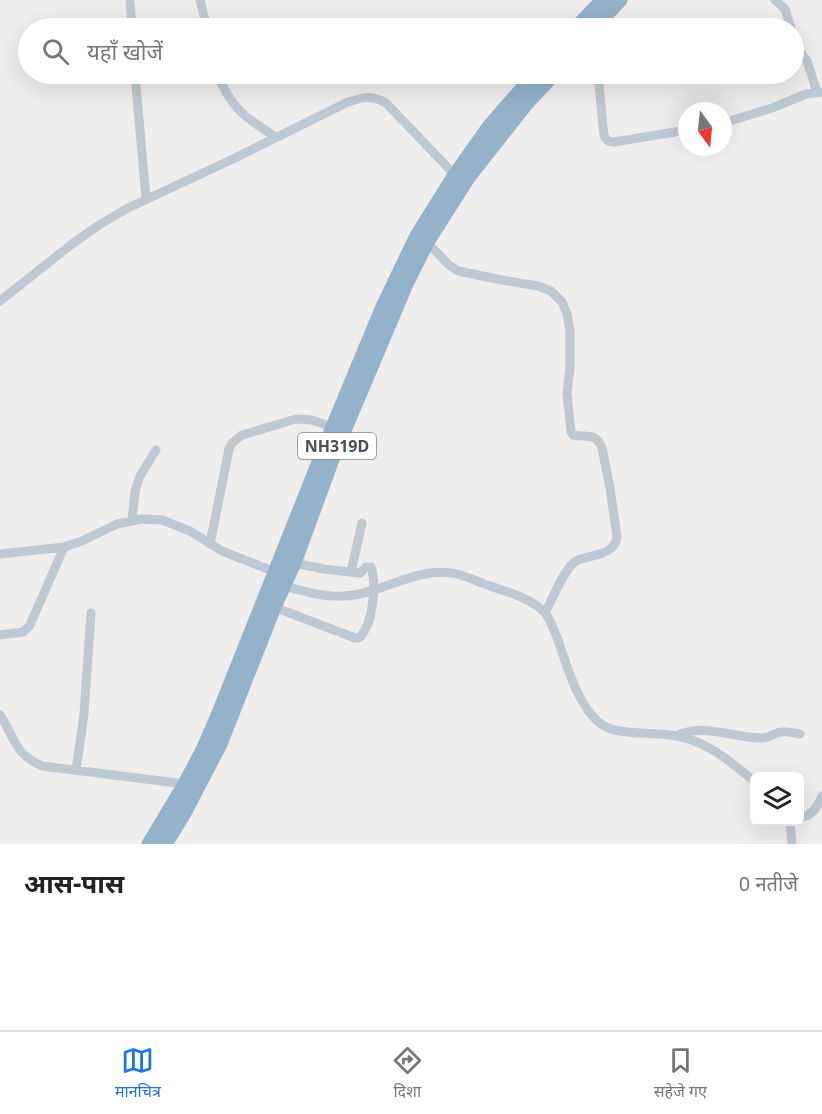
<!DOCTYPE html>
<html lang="hi">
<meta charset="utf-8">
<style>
:root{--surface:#fff;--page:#f6f6f6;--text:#222;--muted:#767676;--line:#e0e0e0;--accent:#1a73e8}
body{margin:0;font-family:"Noto Sans","Noto Sans Devanagari",sans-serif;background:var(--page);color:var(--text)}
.controls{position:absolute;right:18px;bottom:18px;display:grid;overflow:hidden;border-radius:9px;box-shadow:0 6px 24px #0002}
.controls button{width:54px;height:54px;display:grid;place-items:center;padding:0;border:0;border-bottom:2px solid var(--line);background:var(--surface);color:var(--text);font:30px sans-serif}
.compass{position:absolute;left:678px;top:102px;width:54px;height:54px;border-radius:50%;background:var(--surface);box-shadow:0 6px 24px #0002;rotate:165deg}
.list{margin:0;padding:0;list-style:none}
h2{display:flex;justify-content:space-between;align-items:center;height:78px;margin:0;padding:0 24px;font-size:26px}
h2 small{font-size:20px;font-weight:400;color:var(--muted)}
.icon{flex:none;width:33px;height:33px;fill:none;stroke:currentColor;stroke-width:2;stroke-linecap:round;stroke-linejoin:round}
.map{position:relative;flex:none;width:822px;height:844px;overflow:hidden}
.search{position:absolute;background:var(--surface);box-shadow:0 6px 24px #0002;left:18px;right:18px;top:18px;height:66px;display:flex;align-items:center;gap:15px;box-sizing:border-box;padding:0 21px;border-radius:33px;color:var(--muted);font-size:22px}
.sheet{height:186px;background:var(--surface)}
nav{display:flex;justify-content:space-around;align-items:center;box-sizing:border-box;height:84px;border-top:2px solid var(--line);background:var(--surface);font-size:16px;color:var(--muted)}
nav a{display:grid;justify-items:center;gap:3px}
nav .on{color:var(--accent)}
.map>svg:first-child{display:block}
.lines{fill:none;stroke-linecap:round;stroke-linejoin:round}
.minor{stroke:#bcc9d2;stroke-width:9}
.trunk{stroke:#94b2ca;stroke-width:15}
.labels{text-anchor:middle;stroke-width:5;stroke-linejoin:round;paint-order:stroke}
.shield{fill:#fff;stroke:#7b868e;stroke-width:1.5}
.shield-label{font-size:16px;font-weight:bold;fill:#43525d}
</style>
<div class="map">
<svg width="822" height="844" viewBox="0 0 822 844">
<rect width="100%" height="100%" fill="#f0eded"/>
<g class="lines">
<path class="minor" d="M130 0 132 28
M200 0 207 28
M775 0 785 9 791 28
M794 38 798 49 807 61 817 92
M135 74 146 198
M217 74C232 109 244 117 276 137
M598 74 604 136 608 141 614 142 687 130
M723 123 772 108 806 94 822 92
M427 242 449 265 458 271 502 280 538 286 551 291 562 302 567 314 570 330V368L567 393 571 432 573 435C586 438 596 432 602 448L610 488 617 537C614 556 591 554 576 561 565 567 552 600 545 613
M0 301 72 244 99 225 126 209 235 158 348 102C363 97 371 95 386 103L455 175
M132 521 135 491 140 476 156 450
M210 544 229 449 232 443 242 435 296 419 312 420 333 427
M0 554 64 547 82 541 117 524 142 519 162 520 190 531 222 551 275 572
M351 572 362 523
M284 586C310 593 333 600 360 594 391 587 424 566 457 574 465 576 474 580 482 583 502 591 529 596 544 612 551 619 554 631 558 640 567 666 578 707 601 724 620 737 655 731 677 736 708 742 731 762 754 781
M274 607 355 638H359C373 625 377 584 371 567H366L360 573H358L324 569 294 563
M0 635 23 632 30 625 64 547
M0 715C16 739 13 753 42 766L185 784
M676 736C703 723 731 737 760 738 767 739 771 735 777 733 785 730 793 733 800 734
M76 770 84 714 91 613
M800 817C812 817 818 806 822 796
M790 822 792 844"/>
<path class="trunk" d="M576 28 603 0
M594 28 620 0
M149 844 185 784 203 750 217 718 333 427 382 309 401 269 417 236 455 175 489 127 535 74
M165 844 184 813 220 744 274 607 294 563 334 454 406 284 427 242 469 176 525 105 554 74"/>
</g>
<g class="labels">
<rect class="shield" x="298" y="433" width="78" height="26" rx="4.5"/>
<g class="shield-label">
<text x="337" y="452">NH319D</text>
</g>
</g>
</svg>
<div class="controls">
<button><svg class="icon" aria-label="layers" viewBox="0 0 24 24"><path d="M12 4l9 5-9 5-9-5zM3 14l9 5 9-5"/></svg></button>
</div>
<svg class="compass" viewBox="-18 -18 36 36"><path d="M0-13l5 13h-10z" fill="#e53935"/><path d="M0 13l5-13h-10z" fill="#767676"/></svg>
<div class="search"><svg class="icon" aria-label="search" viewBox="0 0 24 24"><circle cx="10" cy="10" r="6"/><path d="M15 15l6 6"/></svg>यहाँ खोजें</div>
</div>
<section class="sheet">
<h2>आस-पास<small>0 नतीजे</small></h2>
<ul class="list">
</ul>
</section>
<nav>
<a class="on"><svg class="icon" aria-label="map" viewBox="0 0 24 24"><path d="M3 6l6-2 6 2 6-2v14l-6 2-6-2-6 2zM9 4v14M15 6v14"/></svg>मानचित्र</a>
<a><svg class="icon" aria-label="directions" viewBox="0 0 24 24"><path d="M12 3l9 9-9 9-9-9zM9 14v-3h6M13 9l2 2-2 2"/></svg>दिशा</a>
<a><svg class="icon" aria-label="saved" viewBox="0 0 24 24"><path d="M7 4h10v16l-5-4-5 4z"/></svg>सहेजे गए</a>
</nav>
